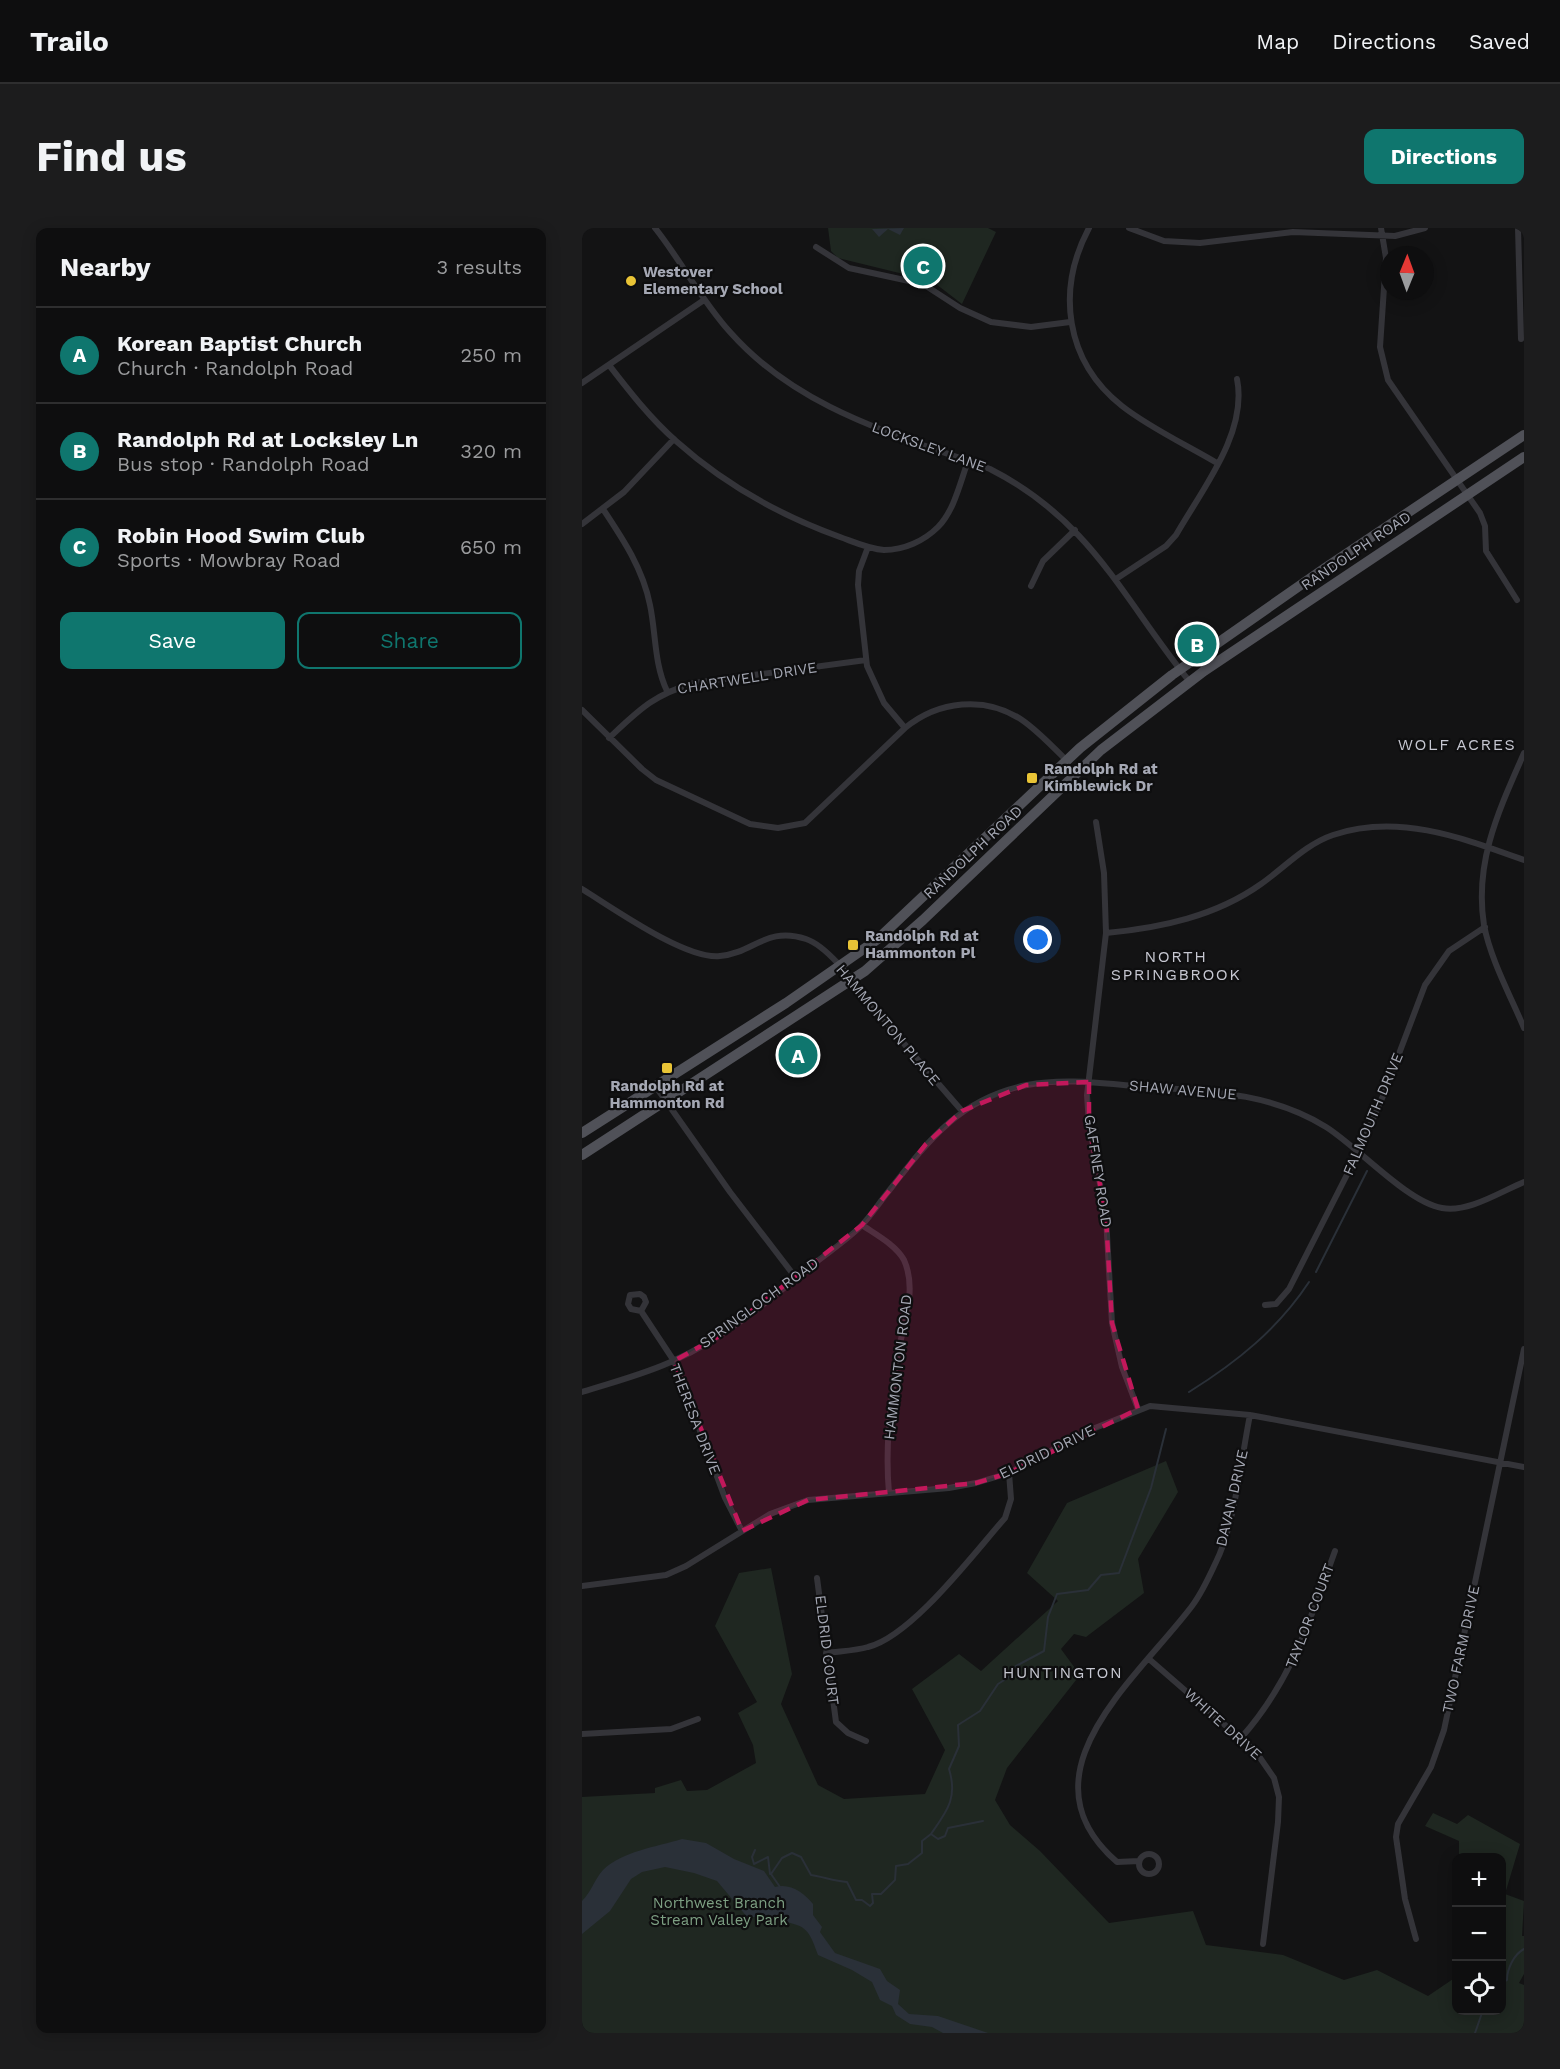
<!DOCTYPE html>
<meta charset="utf-8">
<style>
:root{--surface:#0e0e0f;--page:#1c1c1d;--text:#f1f3f6;--muted:#9b9c9e;--line:#2e2e2f;--accent:#0f766e}
body{margin:0;font-family:"Work Sans",sans-serif;background:var(--page);color:var(--text)}
.controls{position:absolute;right:18px;bottom:18px;display:grid;overflow:hidden;border-radius:12px;box-shadow:0 3px 15px #0003}
.controls button{width:54px;height:54px;display:grid;place-items:center;padding:0;border:0;border-bottom:2px solid var(--line);background:var(--surface);color:var(--text);font:30px sans-serif}
.compass{position:absolute;left:798px;top:18px;width:54px;height:54px;border-radius:50%;background:var(--surface);box-shadow:0 3px 15px #0003;rotate:1deg}
.you{position:absolute;left:456px;top:712px;width:21px;height:21px;margin:-15px;border:4px solid #fff;border-radius:50%;background:#1a73e8;box-shadow:0 0 0 9px #1a73e833}
.badge{display:grid;place-items:center;width:39px;height:39px;border-radius:50%;background:var(--accent);color:#fff;font-size:20px;font-weight:700}
.pin{position:absolute;translate:-50% -50%;border:3px solid #fff;box-shadow:0 2px 6px #0006}
.list{margin:0;padding:0;list-style:none}
h2{display:flex;justify-content:space-between;align-items:center;height:78px;margin:0;padding:0 24px;font-size:26px}
h2 small{font-size:20px;font-weight:400;color:var(--muted)}
.list li{display:grid;grid-template-columns:39px 1fr auto;gap:18px;align-items:center;box-sizing:border-box;height:96px;padding:0 24px;border-top:2px solid var(--line)}
.list b{display:block;font-size:22px;white-space:nowrap}
.list p{margin:0;font-size:20px;white-space:nowrap;color:var(--muted)}
.list em{font-size:20px;font-style:normal;color:var(--muted)}
.actions{display:flex;gap:12px;padding:18px 24px}
.actions a{flex:1;padding:14px 0;border:2px solid var(--accent);border-radius:12px;text-align:center;font-size:21px;color:var(--accent)}
.actions .main{background:var(--accent);color:#fff}
.icon{flex:none;width:33px;height:33px;fill:none;stroke:currentColor;stroke-width:2;stroke-linecap:round;stroke-linejoin:round}
.map{position:relative;flex:none;width:942px;height:1805px;overflow:hidden;border-radius:12px}
header{display:flex;align-items:center;gap:36px;box-sizing:border-box;height:84px;padding:0 30px;background:var(--surface);border-bottom:2px solid var(--line)}
header strong{font-size:28px}
nav{display:flex;gap:33px;margin-inline-start:auto;font-size:21px}
.intro{display:flex;align-items:center;justify-content:space-between;box-sizing:border-box;height:144px;padding:0 36px}
h1{margin:0;font-size:42px}
.button{padding:15px 27px;border-radius:12px;background:var(--accent);color:#fff;font-size:21px;font-weight:700}
main{display:flex;gap:36px;padding:0 36px}
aside{flex:1;background:var(--surface);border-radius:12px;box-shadow:0 3px 15px #0003}
.map>svg:first-child{display:block}
.green{fill:#1f2721}
.water{fill:#2a3038}
.lines{fill:none;stroke-linecap:round;stroke-linejoin:round}
.stream{stroke:#2a3038;stroke-width:2}
.minor{stroke:#343439;stroke-width:6}
.primary{stroke:#505158;stroke-width:10}
.marked{fill:#c2185b;fill-opacity:0.2;stroke:#c2185b;stroke-width:4.5;stroke-dasharray:12 8;stroke-linejoin:round}
.poi-dot{fill:#e9c436;stroke:#0e0e0f;stroke-width:2}
.labels{text-anchor:middle;stroke-width:4.5;stroke-linejoin:round;paint-order:stroke}
.poi-label{font-size:15px;font-weight:bold;fill:#a5a8b4;stroke:#0e0e0f;text-anchor:start}
.street-label{font-size:15px;fill:#a5a8b4;stroke:#0e0e0f}
.park-label{font-size:15px;fill:#7d9f83;stroke:#0e0e0f}
.neighbourhood-label{font-size:16px;letter-spacing:1.5px;fill:#c6c7d1;stroke:#0e0e0f}
</style>
<header>
<strong>Trailo</strong>
<nav><a>Map</a><a>Directions</a><a>Saved</a></nav>
</header>
<div class="intro"><h1>Find us</h1><a class="button">Directions</a></div>
<main>
<aside>
<h2>Nearby<small>3 results</small></h2>
<ul class="list">
<li><span class="badge">A</span><div><b>Korean Baptist Church</b><p>Church · Randolph Road</p></div><em>250 m</em></li>
<li><span class="badge">B</span><div><b>Randolph Rd at Locksley Ln</b><p>Bus stop · Randolph Road</p></div><em>320 m</em></li>
<li><span class="badge">C</span><div><b>Robin Hood Swim Club</b><p>Sports · Mowbray Road</p></div><em>650 m</em></li>
</ul>
<div class="actions"><a class="main">Save</a><a>Share</a></div>
</aside>
<div class="map">
<svg width="942" height="1805" viewBox="0 0 942 1805">
<rect width="100%" height="100%" fill="#131314"/>
<path class="green" d="M246 0H406L414 4 380 76 350 53 256 30 249 23Z
M584 1233 596 1264 556 1331 562 1365 504 1409 492 1406 479 1421 498 1447 425 1540 413 1572 428 1597 458 1623 527 1695 611 1683 624 1717 701 1727 762 1752 795 1742 846 1768 874 1749V1782H920V1630L877 1629V1613L843 1598 851 1585 875 1596 886 1587 938 1616 923 1666 942 1673 940 1708H942V1746L937 1755 942 1757V1805H0V1569L73 1565V1560L99 1552 105 1563 125 1562 174 1535 171 1517 156 1485 175 1474 133 1398 157 1345 189 1340 210 1446 199 1476 236 1557 262 1571 343 1566 363 1522 330 1461 377 1426 399 1443 476 1373 445 1345 485 1275Z"/>
<path class="water" d="M322 0 318 7 306 1 297 9 290 1Z
M100 1611 124 1615 152 1631 182 1643 193 1659C209 1655 222 1665 231 1676V1687L240 1699 238 1704 253 1725 298 1741 305 1753 318 1762 316 1776 327 1786 356 1788 406 1805H361L350 1799 328 1796 314 1787 310 1778 298 1772 290 1754 270 1742 236 1727C226 1698 223 1698 195 1692 182 1690 181 1687 166 1690L135 1653 112 1645 83 1639 60 1644 49 1651 28 1683 0 1706V1673C10 1663 12 1652 21 1642 41 1623 74 1619 100 1611Z"/>
<g class="lines">
<path class="stream" d="M734 1044 785 943
M607 1164C655 1134 696 1101 727 1054
M349 1606C365 1583 376 1570 367 1541L377 1518 376 1497 398 1483 416 1456 427 1449 434 1438 462 1423 466 1389 475 1366 506 1362 519 1347 537 1345 569 1260 584 1201
M173 1622 170 1629 172 1636 186 1629 188 1646
M198 1659 189 1646 200 1630 210 1625 219 1629 229 1647C242 1649 252 1653 265 1654L274 1672H280L288 1678 291 1675 290 1666H299L313 1652 314 1638 326 1636 340 1625V1613L349 1606 356 1611 363 1608 366 1600 401 1593
M920 1755 925 1752C925 1741 932 1726 942 1721
M893 1805 901 1782"/>
<path class="minor" d="M73 0C100 34 119 72 148 104 217 182 314 206 408 241 510 293 540 370 608 454
M507 0C474 62 483 133 540 178 568 200 603 216 635 235
M547 0 582 13 618 15 711 4 813 8 843 0
M799 0 804 30 798 119 806 152 898 285 903 298 904 323 935 372
M936 0 939 111
M234 19 267 40 341 56 378 80 409 94 449 99 488 94
M27 137C48 164 68 190 94 213 142 256 197 287 258 309 272 314 287 321 302 322 322 322 342 313 356 299 372 283 378 255 386 233
M0 155 122 72
M21 281C41 311 61 341 68 377 74 405 72 436 85 463
M0 296 42 264 92 211
M286 319 277 343 276 357 285 438 302 475 323 500
M534 351 584 318 594 307C619 263 666 205 655 151
M449 358 461 333 493 302
M0 482 60 541 74 552 168 596 196 600 223 595 323 500C356 473 403 467 440 492 456 503 471 519 485 533
M27 510C57 482 71 467 112 455L284 432
M942 525C917 582 892 634 902 697 908 730 929 769 942 800
M514 594 522 645 524 705 505 867 507 896 524 989 530 1095 540 1139 556 1181
M0 661C31 680 104 732 138 728 172 725 184 698 224 711 251 720 284 772 303 793 328 823 354 853 380 883
M524 705C579 700 634 688 679 656 702 640 724 616 751 607 816 585 881 610 942 632
M74 859 148 964 214 1050
M280 997C293 1006 314 1017 322 1032 337 1065 318 1104 314 1136 308 1178 303 1222 307 1265
M683 1077 694 1076 707 1061 777 923 801 868 843 757 867 723 903 699
M59 1083 49 1081 46 1076 48 1067 58 1066 62 1069 64 1074 59 1083 92 1133 143 1270 160 1303
M0 1164C31 1154 64 1146 93 1132 142 1110 186 1073 228 1039 245 1025 264 1013 279 998 289 988 297 975 306 964 346 913 378 870 445 857 481 850 518 855 554 858 620 863 687 863 744 899 776 919 825 974 860 980 886 985 918 964 942 954
M235 1350 254 1494 266 1505 284 1513
M0 1358 84 1347 104 1338 188 1286 226 1272 367 1260 394 1255 427 1245 508 1202 568 1178 668 1187 942 1239
M244 1425C258 1423 273 1423 286 1419 330 1408 392 1325 423 1290L429 1271 427 1245
M567 1431 674 1524 692 1550 697 1569 696 1594 681 1716
M0 1506 89 1501 116 1491
M659 1510C709 1454 728 1392 753 1323
M557 1636a10 10 0 1 1 20 0a10 10 0 1 1-20 0Z
M557 1633 535 1634C434 1546 555 1451 610 1378 620 1365 627 1349 634 1334 653 1296 659 1231 668 1187
M834 1711 823 1671 814 1609 816 1596 849 1539 862 1502 942 1121"/>
<path class="primary" d="M0 905 204 775 296 711 498 520 590 447 743 340 942 207
M0 927 283 743 341 692 519 522 622 443 942 229"/>
</g>
<path class="marked" d="M507 854V896L524 989 530 1095 556 1181 427 1245 394 1255 226 1272 160 1303 92 1133 137 1108 280 997 344 916 380 883 444 857Z"/>
<g class="poi-dot">
<circle cx="49" cy="53" r="6"/>
<rect x="444" y="544" width="12" height="12" rx="3"/>
<rect x="265" y="711" width="12" height="12" rx="3"/>
<rect x="79" y="834" width="12" height="12" rx="3"/>
</g>
<g class="labels">
<g class="poi-label">
<text x="61" y="49">Westover<tspan x="61" dy="17">Elementary School</tspan></text>
<text x="462" y="546">Randolph Rd at<tspan x="462" dy="17">Kimblewick Dr</tspan></text>
<text x="283" y="713">Randolph Rd at<tspan x="283" dy="17">Hammonton Pl</tspan></text>
<text x="85" y="863" text-anchor="middle">Randolph Rd at<tspan x="85" dy="17">Hammonton Rd</tspan></text>
</g>
<g class="street-label">
<text transform="translate(347 219) rotate(20)" y="5">LOCKSLEY LANE</text>
<text transform="translate(774 323) rotate(-34)" y="5">RANDOLPH ROAD</text>
<text transform="translate(165 450) rotate(-9)" y="5">CHARTWELL DRIVE</text>
<text transform="translate(391 624) rotate(-43)" y="5">RANDOLPH ROAD</text>
<text transform="translate(306 797) rotate(50)" y="5">HAMMONTON PLACE</text>
<text transform="translate(601 862) rotate(5)" y="5">SHAW AVENUE</text>
<text transform="translate(791 886) rotate(-67)" y="5">FALMOUTH DRIVE</text>
<text transform="translate(516 943) rotate(81)" y="5">GAFFNEY ROAD</text>
<text transform="translate(177 1075) rotate(-36)" y="5">SPRINGLOCH ROAD</text>
<text transform="translate(316 1139) rotate(-83)" y="5">HAMMONTON ROAD</text>
<text transform="translate(113 1191) rotate(69)" y="5">THERESA DRIVE</text>
<text transform="translate(465 1224) rotate(-26)" y="5">ELDRID DRIVE</text>
<text transform="translate(650 1270) rotate(-77)" y="5">DAVAN DRIVE</text>
<text transform="translate(728 1388) rotate(-69)" y="5">TAYLOR COURT</text>
<text transform="translate(879 1421) rotate(-78)" y="5">TWO FARM DRIVE</text>
<text transform="translate(245 1422) rotate(83)" y="5">ELDRID COURT</text>
<text transform="translate(641 1496) rotate(42)" y="5">WHITE DRIVE</text>
</g>
<g class="park-label">
<text x="137" y="1680">Northwest Branch<tspan x="137" dy="17">Stream Valley Park</tspan></text>
</g>
<g class="neighbourhood-label">
<text x="875" y="522">WOLF ACRES</text>
<text x="594" y="734">NORTH<tspan x="594" dy="18">SPRINGBROOK</tspan></text>
<text x="481" y="1450">HUNTINGTON</text>
</g>
</g>
</svg>
<div class="controls">
<button>+</button>
<button>−</button>
<button><svg class="icon" aria-label="locate" viewBox="0 0 24 24"><circle cx="12" cy="12" r="6"/><path d="M12 2v4M12 18v4M2 12h4M18 12h4"/></svg></button>
</div>
<svg class="compass" viewBox="-18 -18 36 36"><path d="M0-13l5 13h-10z" fill="#e53935"/><path d="M0 13l5-13h-10z" fill="#9b9c9e"/></svg>
<div class="you"></div>
<div class="pin badge" style="left:216px;top:827px">A</div>
<div class="pin badge" style="left:615px;top:416px">B</div>
<div class="pin badge" style="left:341px;top:38px">C</div>
</div>
</main>
